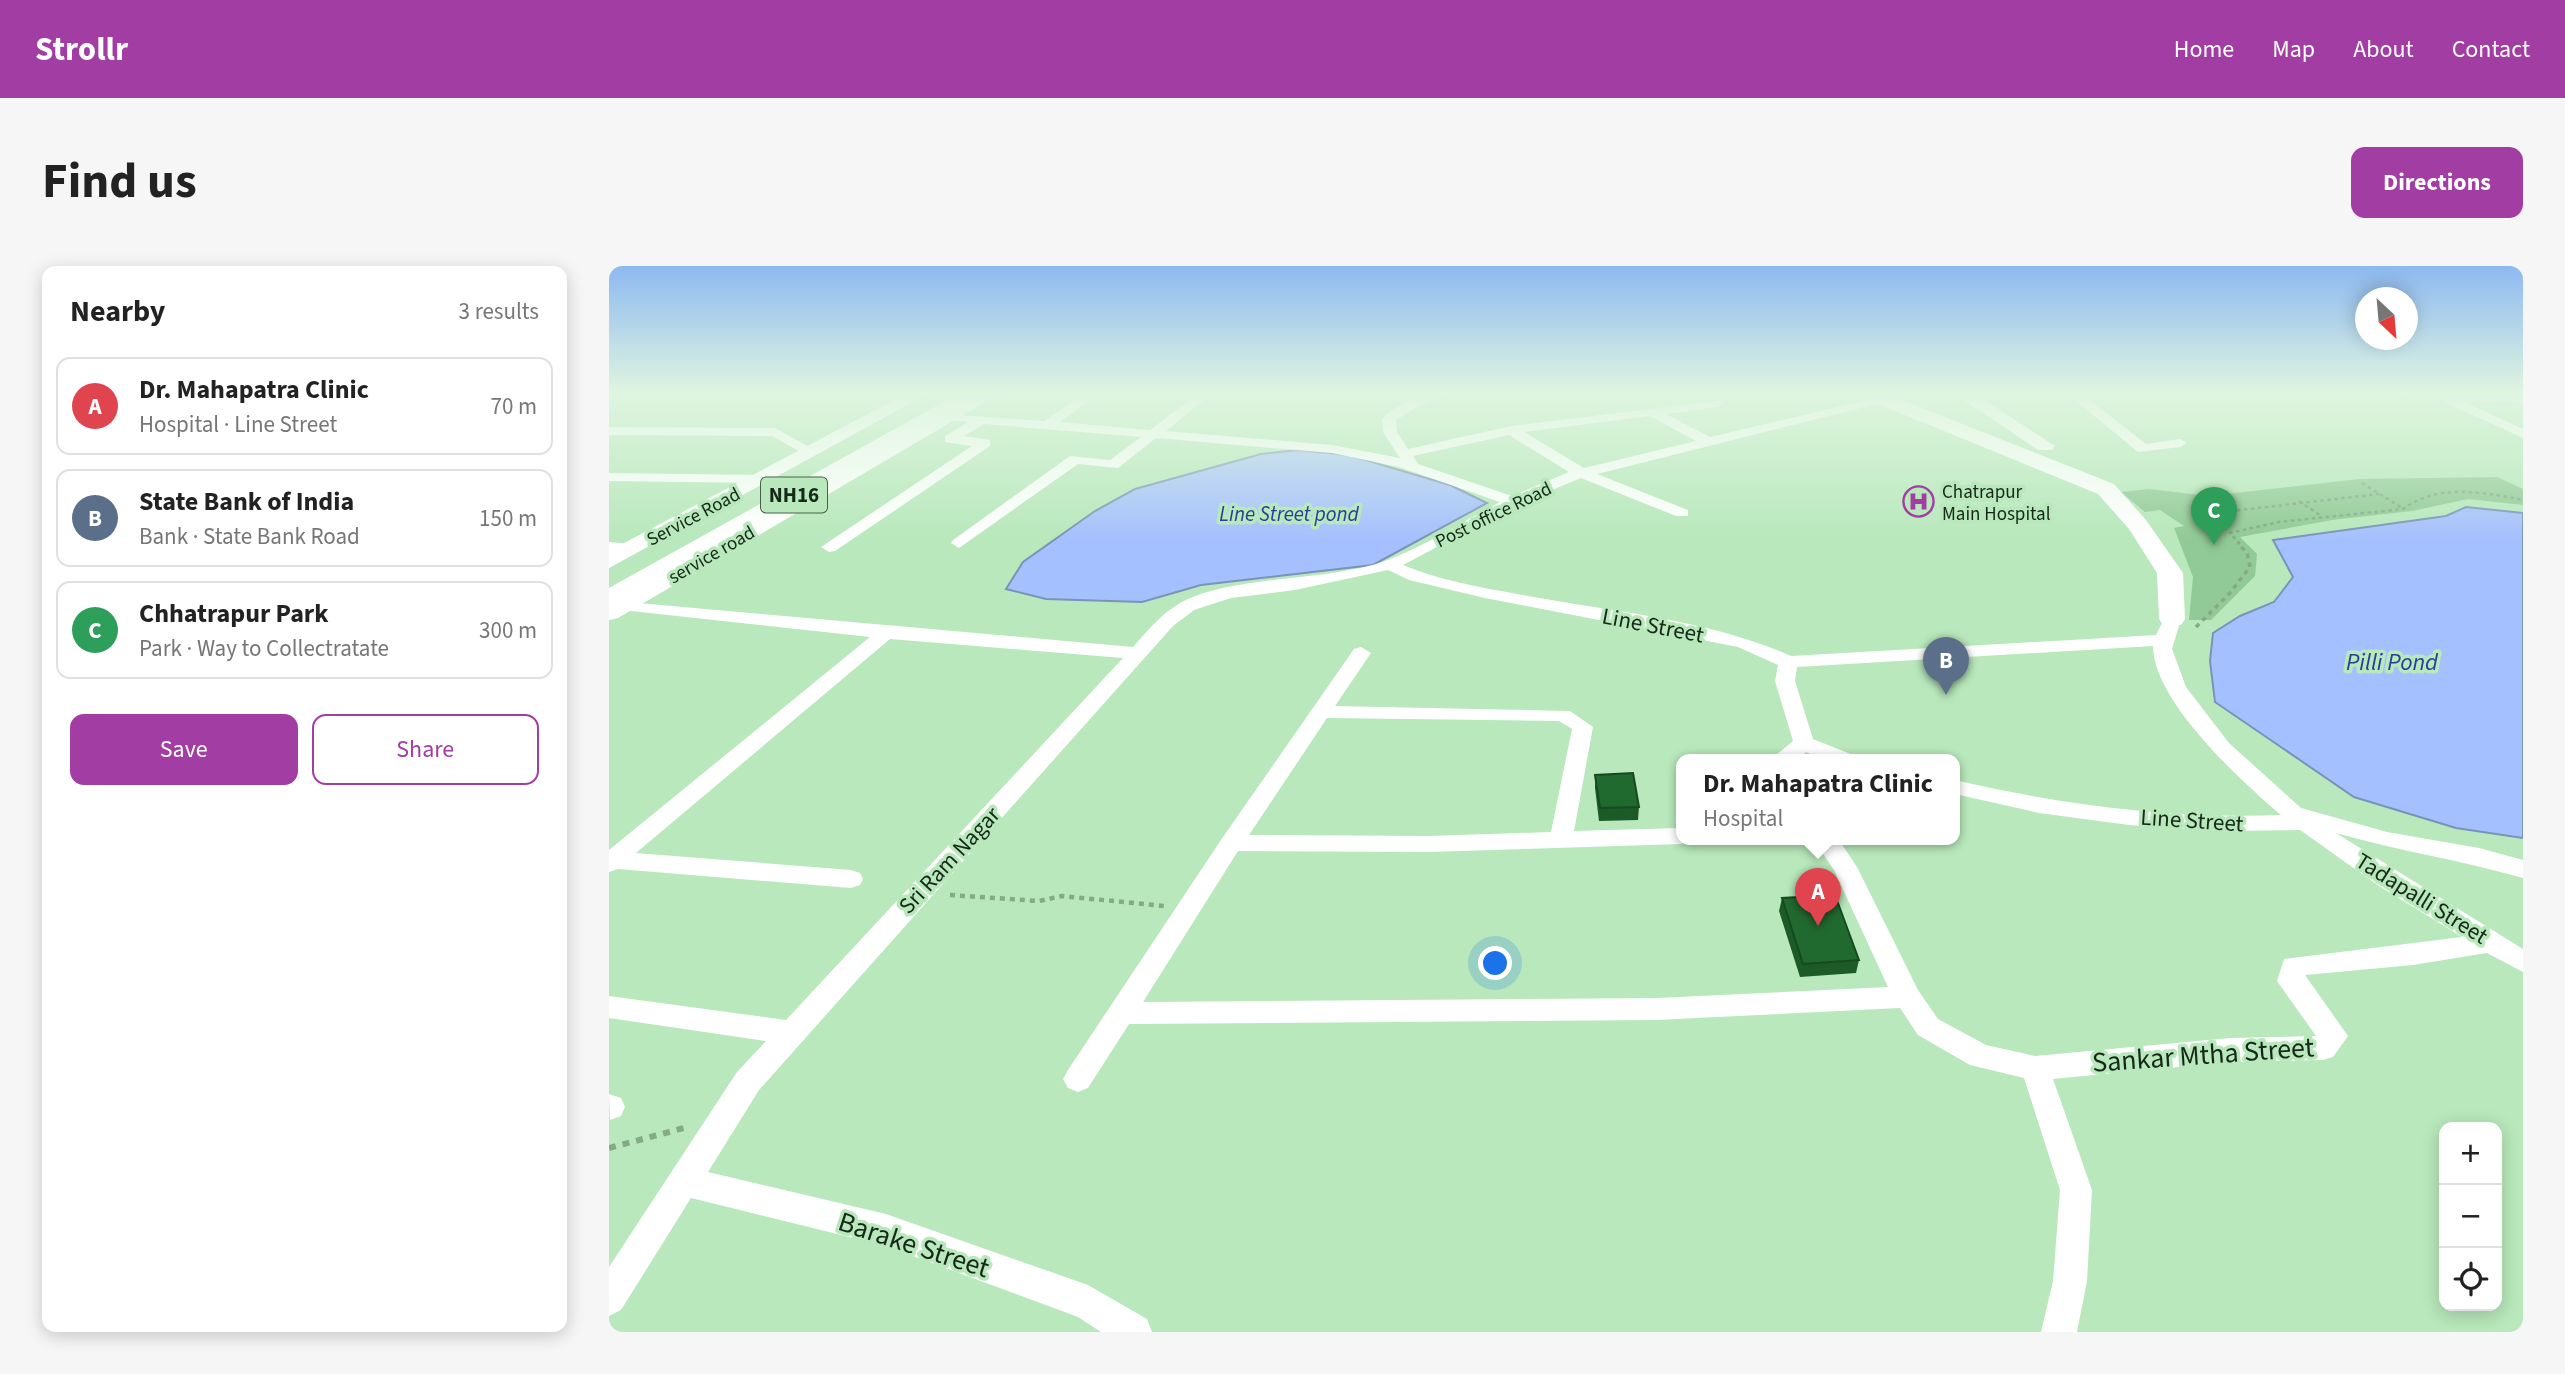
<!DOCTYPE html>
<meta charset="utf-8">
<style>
:root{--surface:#fff;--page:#f6f6f6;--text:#222;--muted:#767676;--line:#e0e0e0;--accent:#a13da3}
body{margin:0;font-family:"Source Sans 3",sans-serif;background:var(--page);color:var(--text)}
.controls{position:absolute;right:21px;bottom:21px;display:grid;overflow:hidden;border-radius:14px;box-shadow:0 4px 18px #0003}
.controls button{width:63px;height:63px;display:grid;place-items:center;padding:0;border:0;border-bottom:2px solid var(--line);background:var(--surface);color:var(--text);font:35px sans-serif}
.compass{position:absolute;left:1746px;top:21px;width:63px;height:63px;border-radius:50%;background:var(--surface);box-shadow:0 4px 18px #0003;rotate:154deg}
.you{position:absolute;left:887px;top:698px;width:24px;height:24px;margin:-18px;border:5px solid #fff;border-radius:50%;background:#1a73e8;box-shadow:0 0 0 10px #1a73e833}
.badge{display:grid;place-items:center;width:46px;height:46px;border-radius:50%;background:var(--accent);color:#fff;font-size:23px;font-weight:700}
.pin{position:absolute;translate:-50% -58px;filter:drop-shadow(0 2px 4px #0008)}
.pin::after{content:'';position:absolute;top:37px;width:24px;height:21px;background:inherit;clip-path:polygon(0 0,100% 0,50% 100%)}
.popup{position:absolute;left:1067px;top:488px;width:284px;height:91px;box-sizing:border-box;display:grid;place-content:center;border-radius:14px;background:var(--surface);filter:drop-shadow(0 2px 5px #0005);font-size:23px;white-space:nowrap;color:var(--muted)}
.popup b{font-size:26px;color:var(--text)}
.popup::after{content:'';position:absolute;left:50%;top:100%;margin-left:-14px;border:14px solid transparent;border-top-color:var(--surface)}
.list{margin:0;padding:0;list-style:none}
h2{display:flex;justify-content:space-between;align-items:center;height:91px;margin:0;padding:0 28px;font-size:30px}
h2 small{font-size:23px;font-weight:400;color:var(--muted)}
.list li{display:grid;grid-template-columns:46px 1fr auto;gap:21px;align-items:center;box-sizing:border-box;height:98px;margin:0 14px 14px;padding:0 14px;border:2px solid var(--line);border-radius:14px}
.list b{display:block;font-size:26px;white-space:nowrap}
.list p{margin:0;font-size:23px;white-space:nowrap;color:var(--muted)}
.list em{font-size:23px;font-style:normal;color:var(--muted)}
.actions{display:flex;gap:14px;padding:21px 28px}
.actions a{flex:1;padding:16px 0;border:2px solid var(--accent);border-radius:14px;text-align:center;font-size:24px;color:var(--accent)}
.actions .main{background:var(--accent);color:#fff}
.icon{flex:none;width:38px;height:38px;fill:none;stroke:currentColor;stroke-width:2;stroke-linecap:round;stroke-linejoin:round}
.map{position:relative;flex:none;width:1914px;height:1066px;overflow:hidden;border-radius:14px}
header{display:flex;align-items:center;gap:42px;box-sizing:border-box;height:98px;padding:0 35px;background:var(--accent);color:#fff}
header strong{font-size:33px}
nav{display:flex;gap:38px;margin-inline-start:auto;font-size:24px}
.intro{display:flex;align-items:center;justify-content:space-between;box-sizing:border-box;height:168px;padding:0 42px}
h1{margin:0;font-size:49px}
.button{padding:18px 32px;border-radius:14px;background:var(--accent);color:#fff;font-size:24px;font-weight:700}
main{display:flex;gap:42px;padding:0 42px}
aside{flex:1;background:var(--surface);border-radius:14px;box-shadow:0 4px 18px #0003}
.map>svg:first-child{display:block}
.green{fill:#91ca96}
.water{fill:#a5c0fe;stroke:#7a93b9;stroke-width:2}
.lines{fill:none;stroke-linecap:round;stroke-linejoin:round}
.path-far3{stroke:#84aa86;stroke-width:2.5;stroke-dasharray:3.5 3.5;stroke-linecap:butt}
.path-far2{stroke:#84aa86;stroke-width:3.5;stroke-dasharray:4.5 4.5;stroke-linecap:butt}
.path-far1{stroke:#84aa86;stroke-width:4.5;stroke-dasharray:5 5;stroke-linecap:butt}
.path{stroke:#84aa86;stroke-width:6;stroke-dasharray:7 7;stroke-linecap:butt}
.street{fill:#fff;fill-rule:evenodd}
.secondary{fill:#fff;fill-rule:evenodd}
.highway{fill:#fff;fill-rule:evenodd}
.wall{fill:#1c5b28}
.building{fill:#216a2f;stroke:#174a21;stroke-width:2}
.labels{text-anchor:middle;stroke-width:7;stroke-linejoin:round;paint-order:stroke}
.far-poi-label{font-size:19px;fill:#162918;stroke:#b8e8bb;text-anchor:start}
.far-street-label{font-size:19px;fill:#162918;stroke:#b8e8bb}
.shield{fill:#b8e8bb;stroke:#476249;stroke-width:2}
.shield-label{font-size:21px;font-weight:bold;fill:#162918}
.far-water-label{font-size:21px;font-style:italic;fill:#264097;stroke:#b8e8bb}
.street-label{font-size:23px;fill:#162918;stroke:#b8e8bb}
.water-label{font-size:24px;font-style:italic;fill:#264097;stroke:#b8e8bb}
.near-street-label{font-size:28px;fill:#162918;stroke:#b8e8bb}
</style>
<header>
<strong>Strollr</strong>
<nav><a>Home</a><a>Map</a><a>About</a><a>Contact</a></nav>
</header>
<div class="intro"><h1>Find us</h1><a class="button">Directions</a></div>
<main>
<aside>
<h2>Nearby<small>3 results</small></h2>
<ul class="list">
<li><span class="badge" style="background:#e0444e">A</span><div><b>Dr. Mahapatra Clinic</b><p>Hospital · Line Street</p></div><em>70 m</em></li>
<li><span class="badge" style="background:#5c6f8a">B</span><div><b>State Bank of India</b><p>Bank · State Bank Road</p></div><em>150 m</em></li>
<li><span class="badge" style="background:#2e9e5b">C</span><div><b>Chhatrapur Park</b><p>Park · Way to Collectratate</p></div><em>300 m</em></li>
</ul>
<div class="actions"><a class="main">Save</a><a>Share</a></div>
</aside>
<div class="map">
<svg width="1914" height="1066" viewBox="0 0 1914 1066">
<rect width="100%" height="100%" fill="#b8e8bb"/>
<path class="green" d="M1888 211 1914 223V239L1859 233 1803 245 1723 254 1631 271 1648 288 1646 310 1602 354H1580L1584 311 1565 262 1575 260 1551 244 1536 246 1512 226 1540 223 1599 230 1750 213Z"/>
<path class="water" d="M689 184 739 189 841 219 878 237 764 299 592 319 533 336 437 333 397 323 414 296 486 245 526 223 652 188Z
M1857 241 1914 247V572L1847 562 1745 531 1606 436 1601 395 1604 367 1631 350 1665 336 1684 311 1664 274 1837 250Z"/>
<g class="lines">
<path class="path-far3" d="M1753 217 1793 242
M1690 235 1712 250
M1614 246 1770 228
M1631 278 1621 267 1670 256 1794 243C1830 217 1873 226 1914 234"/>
<path class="path-far2" d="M1587 361 1620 328 1641 301 1638 287 1629 277"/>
<path class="path-far1" d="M341 629 430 635 453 630 555 640"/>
<path class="path" d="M0 882 75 862"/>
<path class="street" d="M480 125H494L451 156 541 164 592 125H606L557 165 723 179 791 192 774 166 773 153C791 134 821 124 846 125L809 140 787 154 788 166 799 183 902 160 1114 134 1115 137 1109 141 1057 148 1101 171 1280 129V135L988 208 1079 244V250H1067L972 212 909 238 794 299C830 314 870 321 908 328 997 345 1099 353 1182 390L1547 369 1557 349H1569L1572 353 1563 383 1577 421 1620 477 1692 542 1778 566 1870 582 1914 594V612C1852 594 1789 585 1727 567L1914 683V706L1878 687 1804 699 1696 709 1739 770 1724 791 1714 794 1621 796 1444 813 1483 924 1478 1015 1468 1066H1432L1444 1015 1451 924 1415 812 1361 799 1309 769 1291 742 1048 754 520 758 479 822 469 826 459 822 454 813 459 804 614 571 745 383 752 381 762 387 726 440 961 445 984 461 965 565 1072 562V574H1081L1072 578 819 586 629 585 534 736 1048 732 1279 721 1225 604 1205 574H1230L1248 601 1309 724 1329 753 1377 779 1426 790 1621 772 1707 770 1668 715 1675 693 1853 671 1770 620 1691 564 1611 565 1520 559 1430 547 1346 528V514C1453 539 1562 553 1672 549 1632 515 1544 435 1544 380L1188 401 1186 415 1204 473 1244 489 1247 494H1216L1197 486 1186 494H1161L1184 475 1166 415 1169 399 1129 381 876 332 800 314 779 304 686 324 622 332 585 344 564 360 150 824 99 906 277 948 479 1019 538 1053 543 1066H492L469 1051 277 980 82 932 12 1044 0 1050V1001L128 806 157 775 0 752V730L177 754 514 392 281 373 27 587 242 604 251 607 254 613 251 619 242 622 9 603 0 606V584L261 371 13 344 4 339 7 335 524 381C538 365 552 348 571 337 621 309 718 316 776 295 815 281 854 255 891 236L790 201 723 187 547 172 509 202 469 198 350 282 342 277 344 274 461 190 501 194 532 171 375 158 355 170 381 174V180L226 285 220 286 212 281 363 180 336 176V170L359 156 337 154V148L435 155ZM1041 150 1087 175 975 202 915 166ZM900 169 960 206 903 230 809 198 804 190ZM718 452 950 455 963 463 942 566 819 570 640 569Z
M1455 125H1469L1537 178 1571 173 1578 177 1571 181 1529 186Z
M1822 125H1832L1914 163V172L1822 130Z
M0 161 166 162 209 186 197 189 163 170 0 169Z
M0 207 151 209 158 213 151 217 0 215Z
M0 276 23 278 31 283 23 288 0 286Z
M0 828 12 832 16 841 12 850 1 854Z"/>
<path class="secondary" d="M302 125H324L0 302V285Z
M373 125H395L9 352 0 354V335Z
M1245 125H1270L1505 218 1537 254 1574 307 1576 353 1572 359H1554L1550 353 1548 307 1520 263 1489 228 1247 129Z
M1341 125H1362L1446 180 1443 184H1429Z
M1787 125H1914V137L1796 131Z"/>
<path class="highway" d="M354 125H380L11 340 0 343V322Z"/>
</g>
<path class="wall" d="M986 509 1030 541 1029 554 990 555 986 522Z
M1173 632 1250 694 1247 707 1191 711 1170 645Z"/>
<path class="building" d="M1024 507 1030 541 991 542 986 509Z
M1226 629 1250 694 1194 698 1173 632Z"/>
<linearGradient id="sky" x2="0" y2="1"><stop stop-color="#8db9f1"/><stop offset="0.46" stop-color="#dff5e0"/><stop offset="1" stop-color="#dff5e0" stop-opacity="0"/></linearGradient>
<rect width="1914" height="274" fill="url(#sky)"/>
<defs>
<symbol id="hospital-ring" viewBox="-11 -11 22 22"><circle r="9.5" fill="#b8e8bb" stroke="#a13da3" stroke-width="1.5"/><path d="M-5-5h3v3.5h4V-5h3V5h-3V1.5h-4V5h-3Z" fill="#a13da3"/></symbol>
</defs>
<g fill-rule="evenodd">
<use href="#hospital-ring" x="1292" y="218" width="35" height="35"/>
</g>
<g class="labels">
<g class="far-poi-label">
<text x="1333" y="232">Chatrapur<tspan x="1333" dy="22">Main Hospital</tspan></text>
</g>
<g class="far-street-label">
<text transform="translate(884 248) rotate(-26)" y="7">Post office Road</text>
<text transform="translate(84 250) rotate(-28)" y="7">Service Road</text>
<text transform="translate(102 288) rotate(-30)" y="7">service road</text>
</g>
<rect class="shield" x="152" y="211.5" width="66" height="35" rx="5"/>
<g class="shield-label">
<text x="185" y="236">NH16</text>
</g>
<g class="far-water-label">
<text x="680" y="255">Line Street pond</text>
</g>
<g class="street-label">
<text transform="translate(1044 359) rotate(11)" y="8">Line Street</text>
<text transform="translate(1583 554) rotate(4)" y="8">Line Street</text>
<text transform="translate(340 594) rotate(-47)" y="8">Sri Ram Nagar</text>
<text transform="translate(1813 632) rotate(32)" y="8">Tadapalli Street</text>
</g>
<g class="water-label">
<text x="1783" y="404">Pilli Pond</text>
</g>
<g class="near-street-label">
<text transform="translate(1594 788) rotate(-4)" y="10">Sankar Mtha Street</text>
<text transform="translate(305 978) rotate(18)" y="10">Barake Street</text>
</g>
</g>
</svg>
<div class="controls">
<button>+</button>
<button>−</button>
<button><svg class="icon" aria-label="locate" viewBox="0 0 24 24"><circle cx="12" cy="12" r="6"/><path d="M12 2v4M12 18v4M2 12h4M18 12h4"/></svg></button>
</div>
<svg class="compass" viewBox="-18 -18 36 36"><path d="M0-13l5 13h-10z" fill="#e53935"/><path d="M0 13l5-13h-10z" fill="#767676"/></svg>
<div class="you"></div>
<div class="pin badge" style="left:1209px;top:660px;background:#e0444e">A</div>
<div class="popup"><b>Dr. Mahapatra Clinic</b>Hospital</div>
<div class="pin badge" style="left:1337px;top:429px;background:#5c6f8a">B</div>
<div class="pin badge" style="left:1605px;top:279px;background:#2e9e5b">C</div>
</div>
</main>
